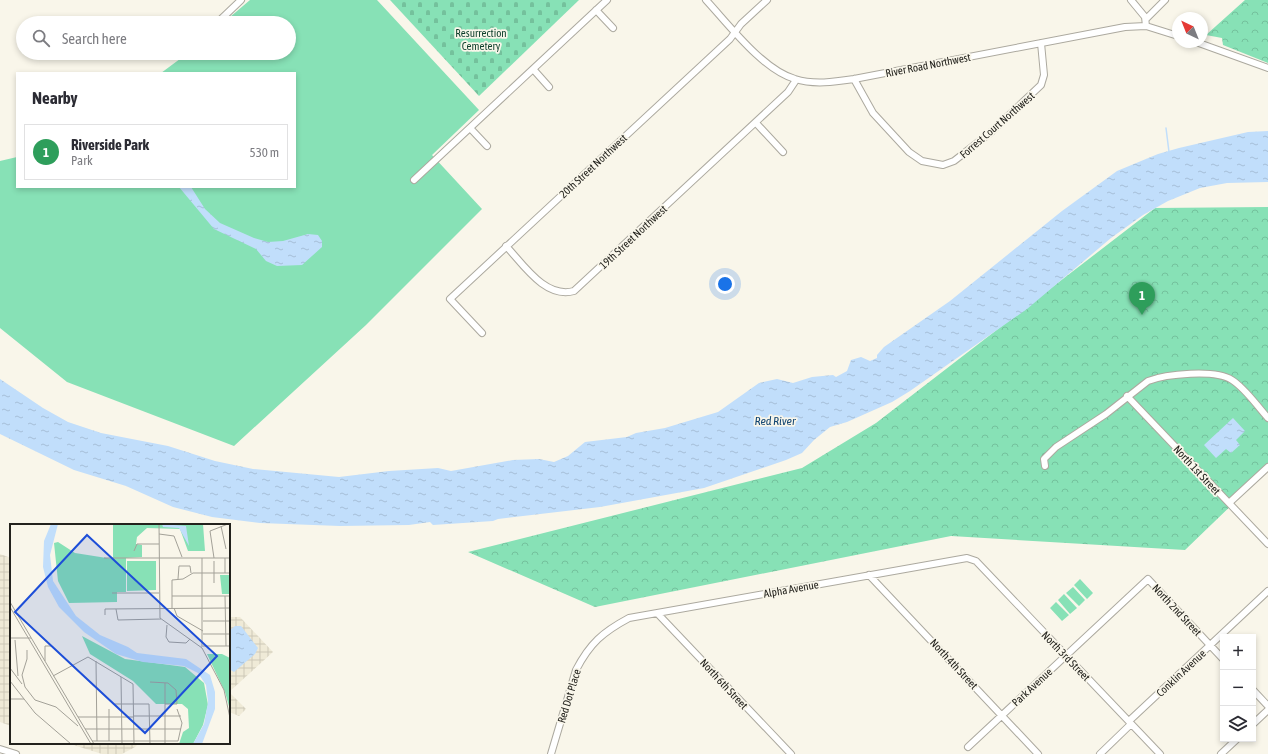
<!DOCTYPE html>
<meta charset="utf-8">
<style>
:root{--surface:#fff;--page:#f7f7f7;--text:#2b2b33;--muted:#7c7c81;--line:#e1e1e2;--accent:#1e7dc9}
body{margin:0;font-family:"Asap Condensed",sans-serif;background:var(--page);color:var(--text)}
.controls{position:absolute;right:12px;bottom:12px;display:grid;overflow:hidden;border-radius:0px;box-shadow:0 2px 6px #0003}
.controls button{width:36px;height:36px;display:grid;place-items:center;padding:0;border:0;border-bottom:1px solid var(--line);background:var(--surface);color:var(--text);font:20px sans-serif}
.compass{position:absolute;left:1172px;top:12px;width:36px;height:36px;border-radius:50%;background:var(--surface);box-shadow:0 2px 6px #0003;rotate:317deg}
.you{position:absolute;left:725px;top:284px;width:14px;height:14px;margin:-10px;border:3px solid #fff;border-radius:50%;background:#1a73e8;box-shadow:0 0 0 6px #1a73e833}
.badge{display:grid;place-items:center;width:26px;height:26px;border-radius:50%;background:var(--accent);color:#fff;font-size:13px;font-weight:700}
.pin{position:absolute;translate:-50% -33px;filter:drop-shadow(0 1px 2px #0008)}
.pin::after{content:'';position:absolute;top:21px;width:14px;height:12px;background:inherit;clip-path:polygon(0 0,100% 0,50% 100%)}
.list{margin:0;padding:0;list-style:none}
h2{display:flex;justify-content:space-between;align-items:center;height:52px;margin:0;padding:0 16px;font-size:17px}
h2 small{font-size:13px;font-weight:400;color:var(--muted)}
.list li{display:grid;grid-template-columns:26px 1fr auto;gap:12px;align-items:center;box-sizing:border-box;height:56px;margin:0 8px 8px;padding:0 8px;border:1px solid var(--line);border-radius:0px}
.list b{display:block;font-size:15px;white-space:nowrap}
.list p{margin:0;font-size:13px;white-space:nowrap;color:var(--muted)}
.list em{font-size:13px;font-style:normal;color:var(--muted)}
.icon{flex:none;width:22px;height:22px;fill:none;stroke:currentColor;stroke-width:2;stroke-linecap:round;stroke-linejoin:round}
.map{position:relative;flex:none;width:1268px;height:754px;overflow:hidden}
.search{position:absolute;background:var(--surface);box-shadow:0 2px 6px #0003;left:16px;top:16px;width:280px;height:44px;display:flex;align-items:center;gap:10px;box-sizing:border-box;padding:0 14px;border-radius:22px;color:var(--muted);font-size:15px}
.panel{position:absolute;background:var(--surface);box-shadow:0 2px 6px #0003;left:16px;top:72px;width:280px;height:116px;border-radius:0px}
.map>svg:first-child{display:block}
.industrial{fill:url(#industrial-grid)}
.grass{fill:#87e1b6}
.cemetery{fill:url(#cemetery-stones)}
.park{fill:url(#park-crowns)}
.water{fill:url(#water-ripples)}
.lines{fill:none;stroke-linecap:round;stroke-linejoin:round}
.stream{stroke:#c1defb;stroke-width:1.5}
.minor-casing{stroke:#aca99f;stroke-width:8}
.minor{stroke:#fff;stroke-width:6}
.labels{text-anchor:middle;stroke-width:3.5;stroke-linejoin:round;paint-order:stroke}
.park-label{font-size:11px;fill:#0b3d29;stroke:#f9f6ea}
.street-label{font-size:11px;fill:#23221d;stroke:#f9f6ea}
.water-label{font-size:12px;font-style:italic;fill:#114572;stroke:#f9f6ea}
.inset-road{fill:none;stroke:#a3a198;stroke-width:1}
.view{fill:#1d4ed8;fill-opacity:0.15;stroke:#1d4ed8;stroke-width:2}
.inset-edge{fill:none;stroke:#23221d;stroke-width:2}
</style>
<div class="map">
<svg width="1268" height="754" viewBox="0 0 1268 754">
<defs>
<pattern id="industrial-grid" width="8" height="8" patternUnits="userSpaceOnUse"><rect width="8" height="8" fill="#efead7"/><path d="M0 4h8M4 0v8" fill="none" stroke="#cdc8b8"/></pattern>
<pattern id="cemetery-stones" width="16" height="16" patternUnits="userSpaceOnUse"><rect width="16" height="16" fill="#87e1b6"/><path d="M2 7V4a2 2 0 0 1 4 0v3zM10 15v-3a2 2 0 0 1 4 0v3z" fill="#74c19c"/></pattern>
<pattern id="park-crowns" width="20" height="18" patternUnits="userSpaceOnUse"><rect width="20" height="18" fill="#87e1b6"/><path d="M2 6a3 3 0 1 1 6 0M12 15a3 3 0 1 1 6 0" fill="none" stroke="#74c19c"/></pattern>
<pattern id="water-ripples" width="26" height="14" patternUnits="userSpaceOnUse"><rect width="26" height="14" fill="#c1defb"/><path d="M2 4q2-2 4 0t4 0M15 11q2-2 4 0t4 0" fill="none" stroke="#a6bed7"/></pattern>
</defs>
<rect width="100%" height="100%" fill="#f9f6ea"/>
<path class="industrial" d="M0 554 11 558V726L0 722Z
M229 617H240L273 652 229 692 246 709 239 716 229 712Z
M67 743H139L135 747 122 754H102Z"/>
<path class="grass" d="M250 0H377L479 110 432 155 482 209 366 325 234 446 67 382 0 328V161L17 157V187H295V73H161L188 53H289V23H223Z
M1080 579 1093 593 1087 599 1074 585Z
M1073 587 1085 600 1079 606 1066 593Z
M1064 594 1077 608 1070 614 1058 600Z
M1056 602 1069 615 1062 621 1050 608Z"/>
<path class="cemetery" d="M390 0H579L479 96Z"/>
<path class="park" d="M1245 0H1268V63L1223 45 1222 38 1206 35Z
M1268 207V470L1185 550 951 536 595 607 468 552 802 468 876 423 1155 208Z"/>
<path class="water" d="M1268 131V182L1227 183 1200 188 1168 201 1143 215 1111 238 1027 309 910 391 892 402 847 422 830 427 814 440 802 453 786 460 704 488 600 507 498 519 493 521 433 525 430 522 409 525 340 526 260 523 212 517 173 507 126 486 74 470 0 434V379L43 408 68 422 101 433 168 446 215 461 253 469 339 477 389 471 438 468 451 471 513 460 539 459 554 462 568 456 585 442 627 437 636 433 665 428 718 412 759 383 777 379 793 383 812 377 833 375 836 377 847 371 851 360 861 357 870 361 877 358V355L884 347 950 301 1062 211 1117 171 1158 154 1179 148 1248 132Z
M179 187H191L205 209 220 223 254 238 268 242 283 241 308 234 318 235 322 241V247L302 265 277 266 266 261 256 249 214 229Z
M1233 418 1245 431 1236 440 1240 445 1231 453 1226 449 1216 458 1204 445Z
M235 626H241L258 648 255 654 234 672 229 669V631Z"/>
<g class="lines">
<path class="stream" d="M1166 128 1169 152"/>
<defs>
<path id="minor" d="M706 0C729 25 763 70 795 79 814 85 834 82 854 79L1125 27 1146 26 1178 36
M1131 0 1145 17 1146 26
M596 10 613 28
M1146 19 1165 0
M217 23 241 0
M1196 42 1268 68
M533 69 549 87
M854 79 873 113 909 152 922 161 943 165 954 161 990 133 1041 85 1044 75 1041 43
M756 123 783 152
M470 128 487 146
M414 180 607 0
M506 246C523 264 545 299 574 291L788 92 796 80
M482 333 450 299 730 39 741 24 767 0
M1127 396 1268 544
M1045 466 1044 459 1056 447 1106 414 1148 381C1166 374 1215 369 1232 380 1246 389 1257 406 1268 418
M1229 503 1268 467
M869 575 1038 754
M658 614 791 754
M1253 690 1268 706
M1129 721 1268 591
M1253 724 1268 710
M968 747 1148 579 1223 659
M0 749 16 754
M551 754 576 670C590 643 603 632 629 618L967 558 976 561 1160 754
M1100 754 1131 724
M1221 754 1237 739"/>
</defs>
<use href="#minor" class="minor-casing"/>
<use href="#minor" class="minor"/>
</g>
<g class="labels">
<g class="park-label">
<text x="481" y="37">Resurrection<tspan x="481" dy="13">Cemetery</tspan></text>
</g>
<g class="street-label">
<text transform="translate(928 65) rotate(-11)" y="4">River Road Northwest</text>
<text transform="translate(997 125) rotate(-41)" y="4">Forrest Court Northwest</text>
<text transform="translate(593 166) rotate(-43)" y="4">20th Street Northwest</text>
<text transform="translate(633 237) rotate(-43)" y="4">19th Street Northwest</text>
<text transform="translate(1197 470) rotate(47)" y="4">North 1st Street</text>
<text transform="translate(791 589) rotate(-10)" y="4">Alpha Avenue</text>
<text transform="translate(1177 610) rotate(47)" y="4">North 2nd Street</text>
<text transform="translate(1066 656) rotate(46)" y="4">North 3rd Street</text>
<text transform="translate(954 664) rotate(47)" y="4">North 4th Street</text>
<text transform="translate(1181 673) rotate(-43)" y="4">Conklin Avenue</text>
<text transform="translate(724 684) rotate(47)" y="4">North 6th Street</text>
<text transform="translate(1032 687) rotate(-43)" y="4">Park Avenue</text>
<text transform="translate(569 696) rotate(-73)" y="4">Red Dot Place</text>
</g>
<g class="water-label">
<text x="775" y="425">Red River</text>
</g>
</g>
<g transform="translate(10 524)">
<rect width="220" height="220" fill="#f9f6ea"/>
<path d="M103 0H193L195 27H178L170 5 137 4 127 13 126 20 132 21V33L116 34V68H107V78L59 79 48 57 44 19 48 18 65 29 103 35Z" fill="#87e1b6"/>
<path d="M117 37H146V66L117 67Z" fill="#87e1b6"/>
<path d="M210 51H220V70H212ZM72 112 115 135 175 143 194 159 198 181 193 201 183 220H169L173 208 179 204 178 185 172 180H146L123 157 80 130ZM197 130H212L220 134V186L215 168Z" fill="#87e1b6"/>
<path d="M41 0H48L40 31 43 57 66 92 90 111 118 123 127 129 176 135 200 151 205 168V185L192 220H183L194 200 198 178 196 161 188 149 174 142 133 138 106 130 74 108 49 83 38 63 33 43 34 17ZM152 0 176 2 179 22 169 4 153 3Z" fill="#c1defb"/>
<path class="inset-road" d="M149 0 150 94 192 124 214 166 220 194M211 2 216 25M149 10 164 12 172 33M124 27 127 20H149M94 34H220M204 34 200 7 218 0M215 34V49M204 37V59M168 55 169 42H180L181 49M102 69H149M162 72H220M215 72 216 122M0 78 84 220M0 83 81 220M162 84V56L173 55 183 49H220M164 84 167 92 193 107M106 85 108 96 151 95M95 91V85L220 84M193 97H220M157 101 156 113 159 118 176 119 180 115M193 110H220M0 114H21M5 116 8 152M193 122H220M192 123V34M17 126V135L12 151 15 163 25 176 46 183 68 202M35 137V122H41M86 137 87 217M0 144 12 160M43 152 78 133 123 160 124 220M111 153 112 220M0 157 25 189 61 220M140 158 158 159 166 166 167 180H155M155 159V220M0 175H14M105 180H139L140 220M99 185V217M124 192H171M68 193H124M75 205H124M124 205H171M82 217H168L172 199 167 185"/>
<path class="view" d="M77 11 207 132 135 209 5 88Z"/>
<rect width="220" height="220" class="inset-edge"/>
</g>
</svg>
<div class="controls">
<button>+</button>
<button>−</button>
<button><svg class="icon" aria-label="layers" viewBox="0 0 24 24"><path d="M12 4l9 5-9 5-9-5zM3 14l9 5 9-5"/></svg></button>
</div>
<svg class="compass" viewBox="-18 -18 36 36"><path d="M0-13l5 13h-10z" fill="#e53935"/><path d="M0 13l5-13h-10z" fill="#7c7c81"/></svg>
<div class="you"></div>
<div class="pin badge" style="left:1142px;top:315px;background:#2e9e5b">1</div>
<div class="search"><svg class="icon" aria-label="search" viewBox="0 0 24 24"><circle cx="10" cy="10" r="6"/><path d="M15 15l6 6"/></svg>Search here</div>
<section class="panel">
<h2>Nearby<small></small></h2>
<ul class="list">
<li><span class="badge" style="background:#2e9e5b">1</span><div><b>Riverside Park</b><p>Park</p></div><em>530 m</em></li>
</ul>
</section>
</div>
